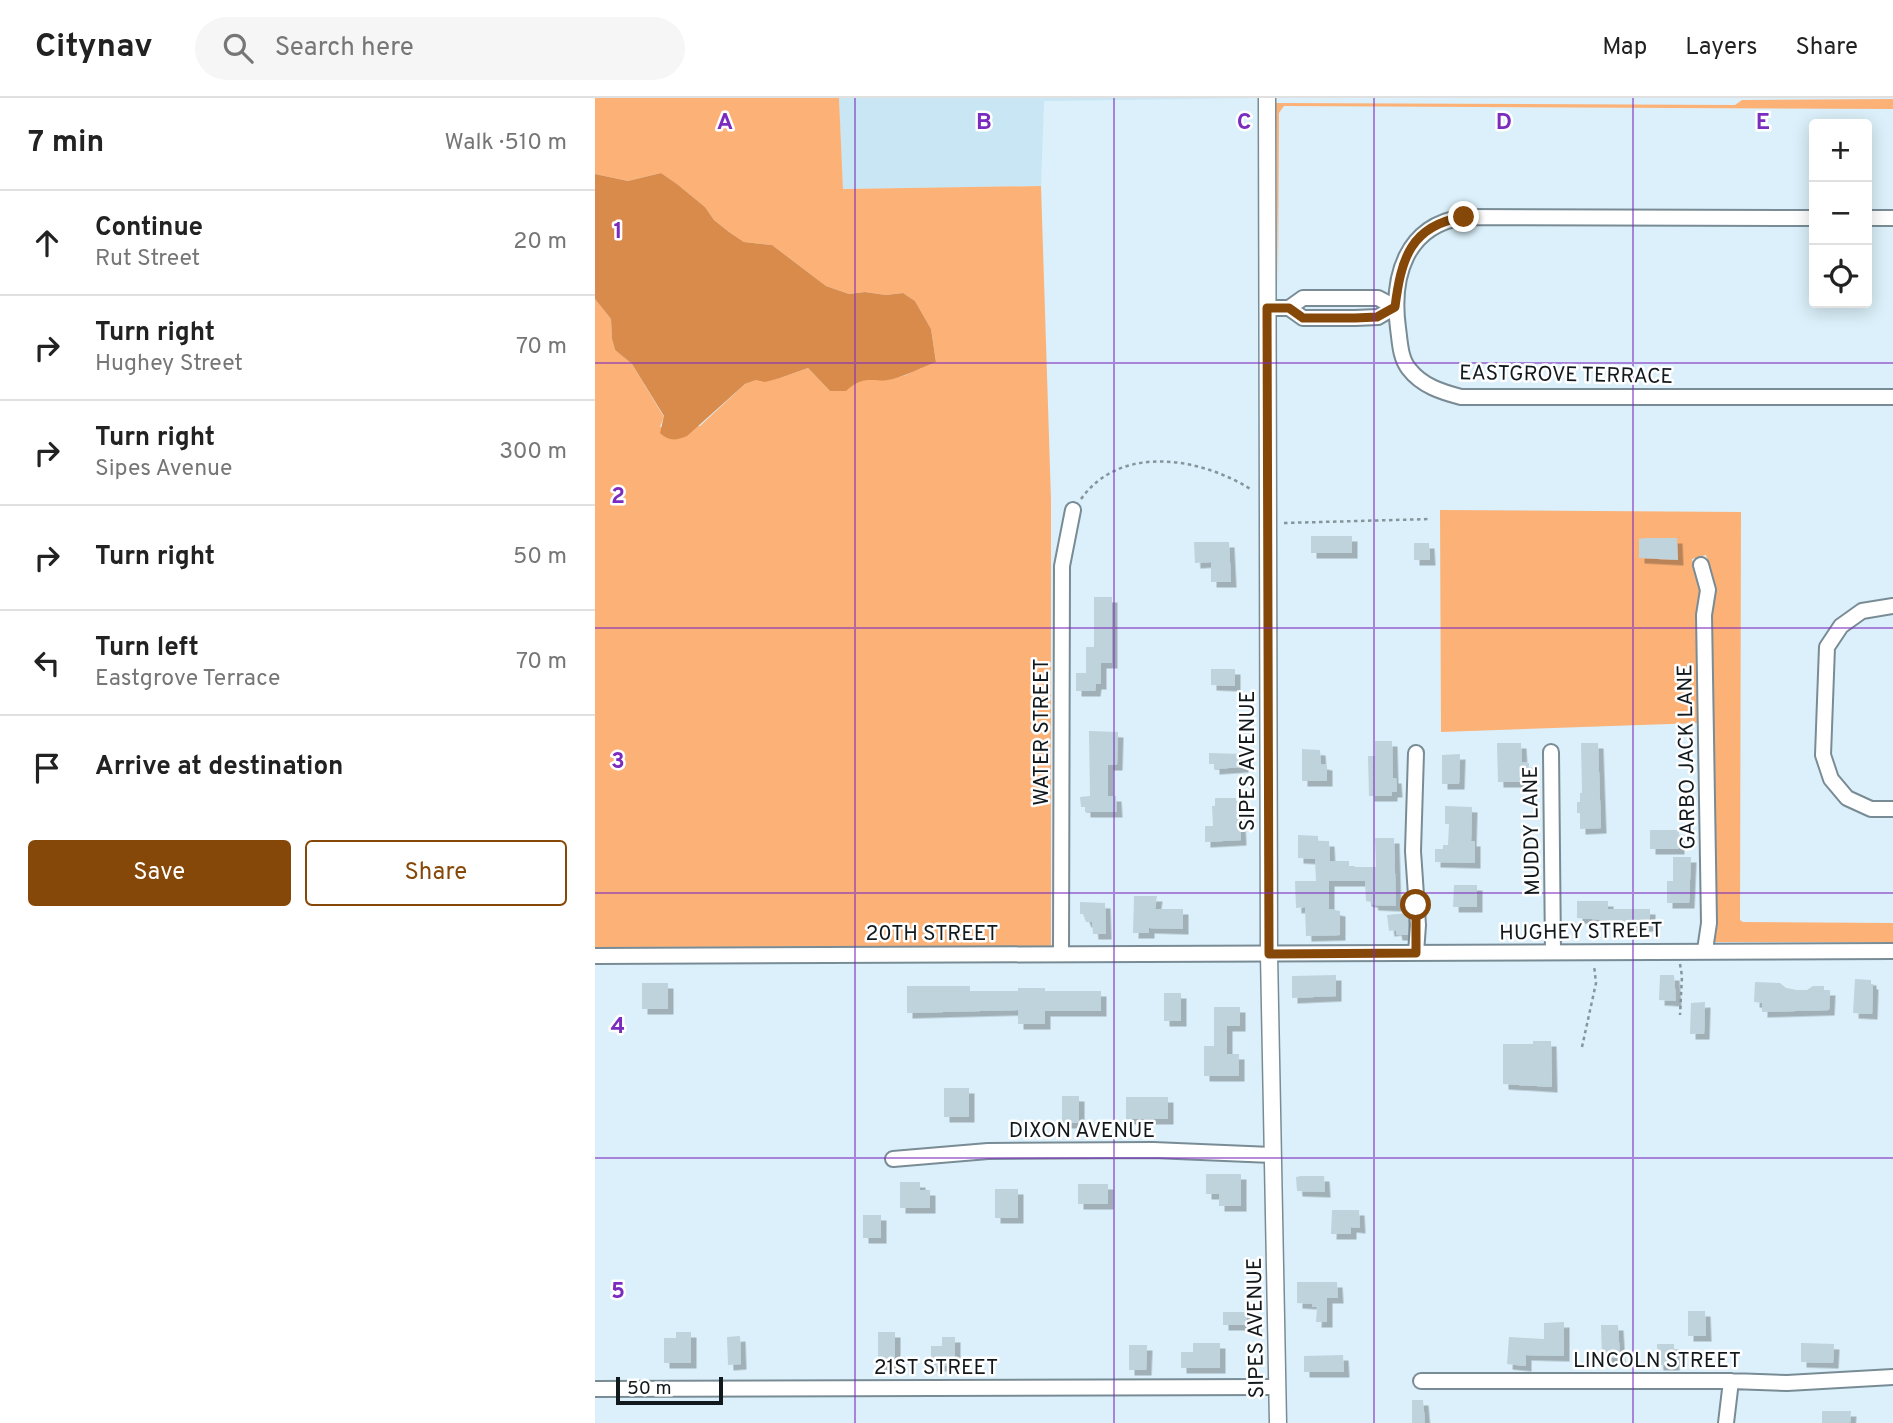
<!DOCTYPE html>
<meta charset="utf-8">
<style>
:root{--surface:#fff;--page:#f6f6f6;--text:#222;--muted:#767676;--line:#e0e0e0;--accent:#864809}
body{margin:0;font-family:Overpass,sans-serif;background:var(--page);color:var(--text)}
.controls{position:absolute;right:21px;top:21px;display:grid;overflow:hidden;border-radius:7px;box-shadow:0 4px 18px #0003}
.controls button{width:63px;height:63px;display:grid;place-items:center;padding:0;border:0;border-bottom:2px solid var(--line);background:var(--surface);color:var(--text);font:35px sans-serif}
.scale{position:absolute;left:21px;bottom:18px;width:107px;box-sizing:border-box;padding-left:7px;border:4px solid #12191d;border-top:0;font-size:19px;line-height:24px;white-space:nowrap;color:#12191d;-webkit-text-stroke:5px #fff;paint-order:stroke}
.stop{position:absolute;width:21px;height:21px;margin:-16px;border:5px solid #864809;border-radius:50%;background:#fff}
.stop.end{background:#864809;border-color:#fff;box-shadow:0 2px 7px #0008}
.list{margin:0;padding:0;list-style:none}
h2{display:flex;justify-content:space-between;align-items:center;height:91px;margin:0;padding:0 28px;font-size:30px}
h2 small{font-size:23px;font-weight:400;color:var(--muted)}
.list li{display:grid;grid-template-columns:46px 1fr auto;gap:21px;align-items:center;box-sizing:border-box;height:105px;padding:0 28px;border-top:2px solid var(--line)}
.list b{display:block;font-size:26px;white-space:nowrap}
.list p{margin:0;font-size:23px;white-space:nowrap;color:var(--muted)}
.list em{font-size:23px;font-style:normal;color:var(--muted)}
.actions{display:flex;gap:14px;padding:21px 28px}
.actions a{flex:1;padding:16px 0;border:2px solid var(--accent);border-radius:7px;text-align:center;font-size:24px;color:var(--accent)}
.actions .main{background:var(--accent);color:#fff}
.icon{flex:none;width:38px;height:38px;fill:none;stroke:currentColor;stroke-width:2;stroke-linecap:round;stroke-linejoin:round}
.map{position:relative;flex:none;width:1298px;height:1325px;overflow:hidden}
header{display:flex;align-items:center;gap:42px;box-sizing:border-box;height:98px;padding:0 35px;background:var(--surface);border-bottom:2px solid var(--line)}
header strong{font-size:33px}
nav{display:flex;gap:38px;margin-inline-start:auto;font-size:24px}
.search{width:490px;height:63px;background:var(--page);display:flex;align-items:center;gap:18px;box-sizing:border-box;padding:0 24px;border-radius:38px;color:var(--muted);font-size:26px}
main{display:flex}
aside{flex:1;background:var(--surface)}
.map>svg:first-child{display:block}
.built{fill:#c9e6f4}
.green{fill:#fcb177}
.water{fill:#d98b4c}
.building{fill:#bed3dc;filter:url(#shadow)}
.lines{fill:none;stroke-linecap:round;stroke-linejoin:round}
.minor-casing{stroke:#798c95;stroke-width:18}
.tertiary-casing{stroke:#798c95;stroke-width:19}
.path{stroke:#86959c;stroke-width:2.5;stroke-dasharray:3.5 3.5;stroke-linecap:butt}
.minor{stroke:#fff;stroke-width:14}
.tertiary{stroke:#fff;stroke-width:16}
.route{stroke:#864809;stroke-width:9}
.grid{fill:none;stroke:#7b2cbf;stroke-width:2;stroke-opacity:0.55}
.labels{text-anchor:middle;stroke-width:5;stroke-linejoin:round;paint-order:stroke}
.street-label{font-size:21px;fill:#12191d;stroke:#fff}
.grid-label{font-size:23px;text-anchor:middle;font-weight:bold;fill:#7b2cbf;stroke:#fff;stroke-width:5;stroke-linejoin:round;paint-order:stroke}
</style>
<header>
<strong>Citynav</strong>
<div class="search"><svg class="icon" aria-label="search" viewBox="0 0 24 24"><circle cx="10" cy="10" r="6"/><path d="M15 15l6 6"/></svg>Search here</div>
<nav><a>Map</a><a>Layers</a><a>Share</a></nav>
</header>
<main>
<aside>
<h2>7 min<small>Walk · 510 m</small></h2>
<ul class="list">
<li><svg class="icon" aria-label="ahead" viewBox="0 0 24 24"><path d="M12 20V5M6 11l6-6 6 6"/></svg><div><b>Continue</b><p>Rut Street</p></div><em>20 m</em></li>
<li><svg class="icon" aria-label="right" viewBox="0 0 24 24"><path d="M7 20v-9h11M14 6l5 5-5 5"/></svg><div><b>Turn right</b><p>Hughey Street</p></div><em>70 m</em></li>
<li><svg class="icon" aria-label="right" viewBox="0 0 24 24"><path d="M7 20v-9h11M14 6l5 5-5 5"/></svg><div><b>Turn right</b><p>Sipes Avenue</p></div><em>300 m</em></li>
<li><svg class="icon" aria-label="right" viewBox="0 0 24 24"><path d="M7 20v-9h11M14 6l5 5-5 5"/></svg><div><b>Turn right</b></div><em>50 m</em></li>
<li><svg class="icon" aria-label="left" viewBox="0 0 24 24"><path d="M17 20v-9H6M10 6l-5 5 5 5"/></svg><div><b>Turn left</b><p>Eastgrove Terrace</p></div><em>70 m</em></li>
<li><svg class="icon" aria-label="arrive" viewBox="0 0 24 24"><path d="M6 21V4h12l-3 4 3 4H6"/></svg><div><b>Arrive at destination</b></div></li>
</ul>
<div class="actions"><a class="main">Save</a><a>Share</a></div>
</aside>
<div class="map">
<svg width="1298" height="1325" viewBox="0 0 1298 1325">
<defs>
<filter id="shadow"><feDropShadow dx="5.5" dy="5.5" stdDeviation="0" flood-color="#0004"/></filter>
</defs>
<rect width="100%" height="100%" fill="#dbf0fa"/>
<path class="built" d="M244 0H665L449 3 446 88 248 91Z"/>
<path class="green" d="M0 0H244L248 91 446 88 456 402V848L0 849V201L16 221 17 241 20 252 37 266 69 319 65 329 105 328 150 286 161 282 185 280 213 270 235 293 261 284 280 280 293 282 311 277 341 263 336 231 320 203 308 195 291 197 270 194 254 196 231 188 177 147 149 144 134 134 119 122 110 109 82 86 66 75 33 83 0 76Z
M1298 1V11L689 8 684 15 683 189 681 5 1140 7 1147 2Z
M845 412 1146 414 1145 822 1148 824 1298 825V844H1119L1122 825 1116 517 1120 490 1111 457 1097 461 1105 493 1102 517 1104 625 846 634Z"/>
<path class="water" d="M66 75 82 86 110 109 119 122 134 134 149 144 177 147 231 188 254 196 270 194 291 197 308 195 320 203 336 231 341 264C327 269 313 277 298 281 277 286 271 275 251 293H235L213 270 185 280 170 284 161 282 150 286 92 338C80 343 74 343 65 335L69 318 37 266 20 252 17 241 16 221 0 201V76L33 83Z"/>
<path class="building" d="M716 438H757V455H716Z
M1050 440H1082L1083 462 1044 460V441Z
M599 444H634L636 484H616V464L600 465Z
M819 445H834L835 462H819Z
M499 499H517V565H506V586H501L500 593H481V575H491V549H499Z
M616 571H640V588L616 587Z
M494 633 523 634 522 667H513V698H521L522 714H490V709H486L485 699 495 698Z
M780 643H797L798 680H801L802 694H797V698H774L773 658H780Z
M902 645H926L927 664 934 665V684H903Z
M986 645H1003L1006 730 985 731V715H982V704H985V695H987Z
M707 651 725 652 726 666 732 667V683H707Z
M614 655 648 656V669L619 671V666H614Z
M865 656 864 686H847V657Z
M620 700H641V703H644L646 742 610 744V728H618L617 708H620Z
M850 708 877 709 876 743H880V765L840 764V751H848V747H853L854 726H850Z
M1055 732H1084V751H1055Z
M703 737 723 738V743H734L735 763H754V769H781L780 740H799L801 808 778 807 777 804 771 803 770 783H734V811L745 813V837L711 838 710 809 701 810 700 783H721L720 761 703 760Z
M1078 759H1096L1094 805H1072V783H1078Z
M859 787H882V809H858Z
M539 798H562L560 811H588V831L554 830V835H538Z
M982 803H1013V811H1055V828H1027V823L982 820Z
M485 804 510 805 511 836H498L497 824H491L488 816H485Z
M813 815V837H802L801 832 794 833 792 817Z
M741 877V898L697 900V878Z
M1065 877H1079L1081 903 1064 902Z
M1260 881 1276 882V886H1278L1277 916 1258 915Z
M1160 884 1185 885 1191 890 1202 892H1212L1218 888H1229V892H1235L1234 912 1167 914V905L1159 904Z
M47 885H73V911H47Z
M312 888H375V893H423V890H450V893H506V913H450V926H423V912L312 915Z
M569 895H586V923H569Z
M1110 904 1109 936H1095L1096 905Z
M619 909H645V928H632V956H644V978H609V948H619Z
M938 943H956L957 989 908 986V946H938Z
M349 990H374V1019H349Z
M467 998H484V1025H467Z
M531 999H573V1021H531Z
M611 1076H646V1108H624V1096H611Z
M706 1078H729L730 1094 702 1093 701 1079Z
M305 1084H325V1092H335V1110H305Z
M483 1086H513V1106H483Z
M400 1091H423V1120H400Z
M737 1112H764L765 1130 756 1129V1136H736Z
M268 1117H286V1140H268Z
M702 1184H742L743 1200H732V1224H721L722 1209H717V1206L702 1205Z
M1093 1213H1110L1111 1238H1093Z
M628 1214H652V1227H628Z
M969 1224V1258L931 1257V1268L912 1266 914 1239 949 1241V1225Z
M1006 1227H1023L1025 1260H1007Z
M81 1234H96V1265H69V1240H81Z
M283 1234H300V1267H283Z
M145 1238 146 1266 133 1267 132 1239Z
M347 1239H360V1268H336V1248H347Z
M598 1245H625V1270H586V1254H598Z
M1206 1245 1239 1246 1238 1265 1206 1264Z
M1062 1246H1079V1267H1063Z
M534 1247H552L551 1272H534Z
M748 1257 749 1274H709V1258Z
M817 1302H828L830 1325H817Z
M1227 1313H1256L1255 1325H1227Z"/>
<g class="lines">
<defs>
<path id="minor" d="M1219 120 868 119C811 128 796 178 803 230 805 244 805 260 814 271 827 288 847 294 866 299H1298
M1272 120H1298
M672 210H694L708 220H760L783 219 800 209
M694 210 708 200H783L800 209
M1106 467 1113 492 1109 517 1114 825 1110 852
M1298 508 1267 513 1246 528 1232 549 1228 657 1236 681 1252 700 1276 711H1298
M956 654 958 854
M821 855 823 827 818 753 821 655
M466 856 467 468 478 412
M0 858 1298 853
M298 1061 393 1053 558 1052 678 1057
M826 1283H1136L1192 1285 1298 1279
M0 1291 682 1289
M1131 1325 1136 1283"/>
<path id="tertiary" d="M672 0 674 856 683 1325"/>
</defs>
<use href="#minor" class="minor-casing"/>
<use href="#tertiary" class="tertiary-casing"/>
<path class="path" d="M486 401C526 345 607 360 657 392
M689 425 836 421
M1085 866 1087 878 1085 917
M987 949 1001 885 999 867"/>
<use href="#minor" class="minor"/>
<use href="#tertiary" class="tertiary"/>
</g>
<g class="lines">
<path class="route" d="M821 807V855L674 856 672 210H694L708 220H760L782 219 800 209C806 162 815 127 869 119"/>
</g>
<path class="grid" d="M260 0V1325M519 0V1325M779 0V1325M1038 0V1325M0 265H1298M0 530H1298M0 795H1298M0 1060H1298"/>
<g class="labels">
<g class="street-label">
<text transform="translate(971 276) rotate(1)" y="7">EASTGROVE TERRACE</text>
<text transform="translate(446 634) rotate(-90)" y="7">WATER STREET</text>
<text transform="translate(1091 659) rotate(-91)" y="7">GARBO JACK LANE</text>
<text transform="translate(652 663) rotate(-90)" y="7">SIPES AVENUE</text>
<text transform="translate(936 733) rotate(-91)" y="7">MUDDY LANE</text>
<text transform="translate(986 833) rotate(-1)" y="7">HUGHEY STREET</text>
<text x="337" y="842">20TH STREET</text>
<text x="487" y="1039">DIXON AVENUE</text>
<text transform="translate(660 1230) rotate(-91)" y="7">SIPES AVENUE</text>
<text x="1062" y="1269">LINCOLN STREET</text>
<text x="341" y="1276">21ST STREET</text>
</g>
</g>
<g class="grid-label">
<text x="130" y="31">A</text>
<text x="389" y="31">B</text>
<text x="649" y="31">C</text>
<text x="909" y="31">D</text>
<text x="1168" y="31">E</text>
<text x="23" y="140">1</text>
<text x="23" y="405">2</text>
<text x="23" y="670">3</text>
<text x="23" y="935">4</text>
<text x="23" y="1200">5</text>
</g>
</svg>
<div class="controls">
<button>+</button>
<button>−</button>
<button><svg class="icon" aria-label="locate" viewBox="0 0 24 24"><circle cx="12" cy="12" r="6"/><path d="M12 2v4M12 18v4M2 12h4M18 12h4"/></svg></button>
</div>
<div class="scale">50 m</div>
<div class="stop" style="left:821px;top:807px"></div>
<div class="stop end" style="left:869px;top:119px"></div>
</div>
</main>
